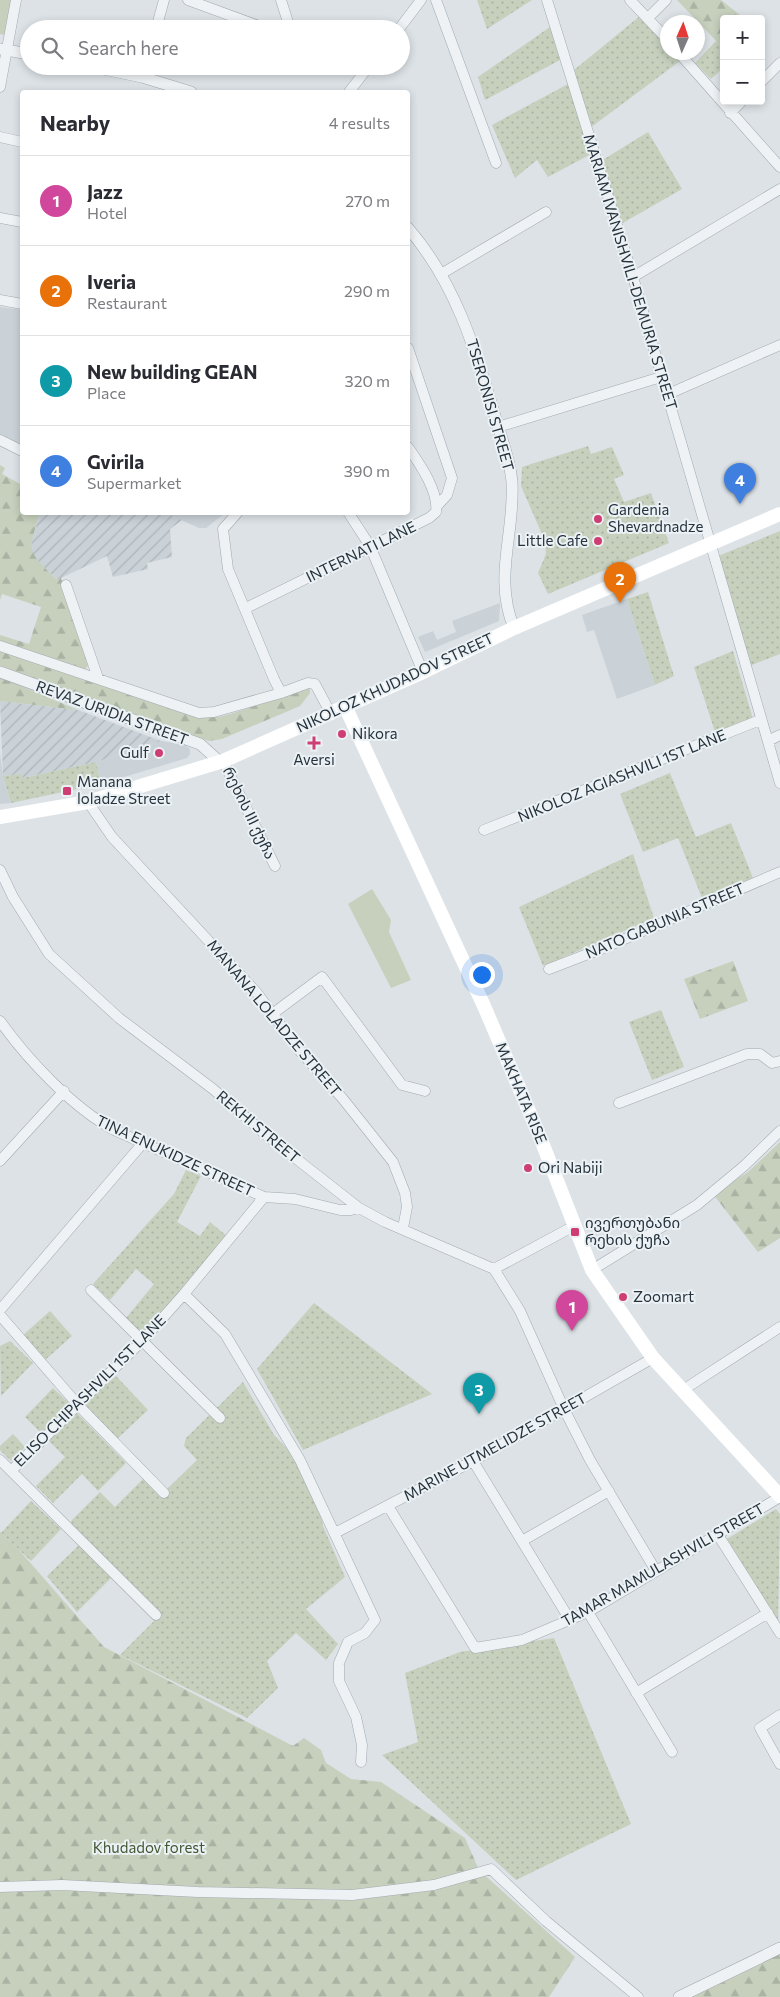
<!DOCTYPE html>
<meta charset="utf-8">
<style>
:root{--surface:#fff;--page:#f2f2f3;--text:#2b2b33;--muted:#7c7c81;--line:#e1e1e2;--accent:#0f766e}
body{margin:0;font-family:Commissioner,"Noto Sans Georgian",sans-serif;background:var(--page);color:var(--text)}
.controls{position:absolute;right:15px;top:15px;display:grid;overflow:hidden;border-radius:5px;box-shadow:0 2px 8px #0003}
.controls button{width:45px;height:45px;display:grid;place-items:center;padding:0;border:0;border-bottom:1px solid var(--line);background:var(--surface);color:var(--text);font:25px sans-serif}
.compass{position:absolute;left:660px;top:15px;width:45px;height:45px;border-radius:50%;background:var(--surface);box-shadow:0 2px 8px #0003;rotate:3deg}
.you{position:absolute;left:481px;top:974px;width:18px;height:18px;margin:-12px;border:4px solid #fff;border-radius:50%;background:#1a73e8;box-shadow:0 0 0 8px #1a73e833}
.badge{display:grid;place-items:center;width:32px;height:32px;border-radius:50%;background:var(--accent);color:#fff;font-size:16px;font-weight:700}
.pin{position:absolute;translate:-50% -41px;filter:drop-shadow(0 1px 2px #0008)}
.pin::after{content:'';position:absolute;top:26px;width:18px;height:15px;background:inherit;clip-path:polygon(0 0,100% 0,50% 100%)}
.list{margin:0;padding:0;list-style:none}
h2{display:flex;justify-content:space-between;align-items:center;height:65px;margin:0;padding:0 20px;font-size:21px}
h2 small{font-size:16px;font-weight:400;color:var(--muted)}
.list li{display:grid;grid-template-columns:32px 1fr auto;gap:15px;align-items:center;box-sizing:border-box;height:90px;padding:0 20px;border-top:1px solid var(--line)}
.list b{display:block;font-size:19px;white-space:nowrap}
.list p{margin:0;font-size:16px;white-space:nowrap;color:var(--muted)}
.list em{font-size:16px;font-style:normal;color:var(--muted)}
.icon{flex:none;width:28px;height:28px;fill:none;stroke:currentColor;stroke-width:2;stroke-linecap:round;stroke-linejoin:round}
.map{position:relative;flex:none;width:780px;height:1997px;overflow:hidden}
.search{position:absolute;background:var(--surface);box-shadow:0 2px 8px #0003;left:20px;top:20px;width:390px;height:55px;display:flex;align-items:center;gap:12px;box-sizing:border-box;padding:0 18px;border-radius:28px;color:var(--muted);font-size:19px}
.panel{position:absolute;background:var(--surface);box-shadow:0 2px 8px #0003;left:20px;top:90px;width:390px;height:425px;border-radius:5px}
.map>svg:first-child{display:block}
.built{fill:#cad2d8}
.industrial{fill:url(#industrial-furrows)}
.grass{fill:url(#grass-dots)}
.forest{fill:url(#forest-firs)}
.park{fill:#c6d0bd}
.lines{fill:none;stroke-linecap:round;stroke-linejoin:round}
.minor-casing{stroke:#a2aab0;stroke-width:11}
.tertiary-casing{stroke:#a2aab0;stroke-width:12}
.minor{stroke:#eef2f5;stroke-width:10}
.tertiary{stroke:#eef2f5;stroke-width:11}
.secondary{stroke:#fff;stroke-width:14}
.poi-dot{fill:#ce3e72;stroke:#ebf1f4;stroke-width:2}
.labels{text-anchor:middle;stroke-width:4;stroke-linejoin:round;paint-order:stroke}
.street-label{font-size:15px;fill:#26333c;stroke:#ebf1f4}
.poi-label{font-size:15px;fill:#26333c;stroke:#ebf1f4;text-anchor:start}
.park-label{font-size:15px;fill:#425833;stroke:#ebf1f4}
</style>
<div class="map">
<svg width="780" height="1997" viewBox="0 0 780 1997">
<defs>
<pattern id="industrial-furrows" width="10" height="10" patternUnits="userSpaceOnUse" patternTransform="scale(1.25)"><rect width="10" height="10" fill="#cad2d8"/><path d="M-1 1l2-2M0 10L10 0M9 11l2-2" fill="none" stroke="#adb5ba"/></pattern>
<pattern id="grass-dots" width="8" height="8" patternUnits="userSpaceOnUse" patternTransform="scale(1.25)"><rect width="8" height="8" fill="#c6d0bd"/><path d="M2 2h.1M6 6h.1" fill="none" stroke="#aab3a3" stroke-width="1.8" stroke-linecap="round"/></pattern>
<pattern id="forest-firs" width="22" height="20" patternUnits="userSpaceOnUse" patternTransform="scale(1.25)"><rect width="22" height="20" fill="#c6d0bd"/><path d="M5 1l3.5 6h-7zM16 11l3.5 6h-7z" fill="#aab3a3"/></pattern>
</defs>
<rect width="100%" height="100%" fill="#dce2e6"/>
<path class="built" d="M0 307 22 310V446L0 436Z
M166 513H225L206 528H199Z
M627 599 655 685 617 699 594 630 587 632 582 615Z
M500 603 499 621 425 652 418 637 433 631 437 640 456 632 452 621Z
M161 741 185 745 190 749V754L187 758 101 784 96 762Z
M0 753 3 776 11 803 0 804Z"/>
<path class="industrial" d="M40 513H166L182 520 170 529 172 557 147 563 148 569 113 577 107 556 57 580 32 555 31 543Z
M0 701 78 710 161 741 96 762 23 778 21 774 3 776Z"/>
<path class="grass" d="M477 0H532L487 29Z
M640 16 667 47 668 52 673 53 680 61 590 128 574 70Z
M550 27 560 60 485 100 478 77Z
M716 41 724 49V67L711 79 695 63Z
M568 84 591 154 548 177 537 160 515 178 492 125Z
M648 132 682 189 621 224 601 161Z
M588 446 591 454 612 447 624 475 614 479 624 502 651 493 669 543 548 594 538 573 546 554 545 541 521 486 522 467Z
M780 531V654L749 666 718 556Z
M648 592 674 676 655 685 627 599Z
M733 651 753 719 716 735 694 667Z
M96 762 101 784 11 803 3 776 21 774 23 778Z
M670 773 696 837 731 823 753 878 702 898 678 838 643 852 620 794Z
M633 854 654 918 543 966 519 907Z
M661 1010 684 1067 652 1080 629 1022Z
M186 1170 201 1176 177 1222 200 1236 210 1222 228 1237 138 1338 122 1323 154 1284 136 1269 110 1300 93 1284 174 1194Z
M314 1303 432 1394 303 1450 257 1369Z
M50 1311 72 1336 44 1361 22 1336Z
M10 1341 33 1363 1 1396 0 1346Z
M116 1376 148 1410 117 1439 83 1405Z
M243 1382 274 1435 300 1462 318 1501 323 1526 345 1577 306 1609 338 1644 326 1660 296 1633 267 1661 278 1688 247 1718 120 1655 154 1621 111 1578 77 1612 47 1576 78 1546 71 1521 100 1492 115 1507 143 1479 167 1489 197 1460 184 1446 186 1438Z
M53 1388 70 1404 41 1433 25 1417Z
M76 1412 126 1463 98 1491 82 1474 53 1503 36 1486 65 1457 48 1440Z
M13 1434 25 1447 11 1461 0 1450V1446Z
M31 1501 61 1529 31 1561 1 1533Z
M776 1509 780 1514 778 1626 727 1539Z
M554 1638 631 1824 516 1880 382 1755 418 1742 405 1673 460 1652Z"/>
<path class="forest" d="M677 0H721L745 19H724V49Z
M0 465 5 468 2 474 22 485V512L40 513C27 555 27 549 57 580L61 578 88 666 84 670 0 642V635L29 644 41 607 2 594 0 600Z
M0 649 197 716 219 717 230 714 310 688V693L300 706 222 739 209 741 154 725 0 668Z
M0 677 78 710 0 701Z
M733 961 748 1001 700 1019 684 979Z
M780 1142V1238L758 1252 713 1194 748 1172Z
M0 1532 19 1550 104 1647 293 1746 304 1738 321 1750 326 1763 351 1779 381 1782 465 1838 479 1870 575 1957 549 1997H0Z
M780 1947V1997H674Z"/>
<path class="park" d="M0 0H11L5 35 0 34Z
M372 889 391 920 389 932 411 980 391 988 348 904Z"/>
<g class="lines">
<defs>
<path id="minor" d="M188 0 267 29
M281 0 287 19 286 29
M436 0 496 163
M547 0 633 277 780 783
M630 0 668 40
M648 18 666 0
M156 29 164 0
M399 29 421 0
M678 52 780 167
M142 77 145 66
M761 82 780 63
M0 87 16 0
M349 92 369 66
M730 113 742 101
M0 137 22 142
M0 218 22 222
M441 274 546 212
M633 277 780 189
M0 300 22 304
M408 348 452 478 447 495 437 506
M666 395 780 345
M498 427 661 377
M0 440 22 451
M238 512 223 529 228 569 274 679 281 693 308 683 315 684 330 712
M348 512 370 546 423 672
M66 585 98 678
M246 608 429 518 436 512C439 491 419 463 408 447
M0 646 199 713 214 712 281 693
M768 741 780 735
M223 761 275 866
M88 802 112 837 257 993 299 1050 343 1099 393 1162 405 1193 407 1207 403 1228
M484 830 760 720
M0 870 13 897 49 954 119 1018 213 1089 266 1135 359 1208 385 1222 494 1269 574 1226
M549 969 606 947 780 872
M271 1015 322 977 402 1085 425 1091
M0 1021C27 1059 73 1108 114 1130L264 1197 295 1199 340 1210H351L359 1208
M619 1103 747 1054H760L772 1063 780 1061
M0 1161 64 1091
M264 1197 184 1294 225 1334 300 1460 375 1620 365 1633 348 1642 339 1663V1681L356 1717 362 1745 361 1762
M494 1269 520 1311 564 1409 590 1460 656 1571
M592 1270 697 1205 744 1166 780 1131
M91 1290 220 1418
M0 1310 143 1143
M0 1315 79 1406 164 1493
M683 1390 780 1327
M0 1460 156 1615
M473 1461 570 1620
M11 1471 143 1340 184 1294
M388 1506 475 1648 522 1640 588 1612 780 1497
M335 1533 473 1461 653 1358
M718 1535 780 1633
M522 1541 609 1491
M588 1612 672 1752
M636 1693 768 1613
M780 1715 760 1728 780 1764
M0 1887 62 1885 198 1892 352 1895 434 1885 491 1869 546 1921 638 1997"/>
<path id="tertiary" d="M0 49 29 54
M89 66 142 77 191 92
M408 228C455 282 475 348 495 416 501 438 510 459 512 482 515 534 493 577 514 628
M0 672 200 744 220 762
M679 1997 780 1948"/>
</defs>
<use href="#minor" class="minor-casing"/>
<use href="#tertiary" class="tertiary-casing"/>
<use href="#minor" class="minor"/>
<use href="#tertiary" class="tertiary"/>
<path class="secondary" d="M345 706 484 1006 538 1132 592 1270 653 1358 780 1496
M0 817 88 802 223 761 423 672 514 628 780 514"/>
</g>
<g class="poi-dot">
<circle cx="598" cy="519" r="5"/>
<circle cx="598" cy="541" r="5"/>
<circle cx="342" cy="734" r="5"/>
<path d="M311.5 735.5h5v5h5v5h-5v5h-5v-5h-5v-5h5z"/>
<circle cx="159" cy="753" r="5"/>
<rect x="62" y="786" width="10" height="10" rx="2.5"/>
<circle cx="528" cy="1168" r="5"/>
<rect x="570" y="1227" width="10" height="10" rx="2.5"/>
<circle cx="623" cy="1297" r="5"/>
</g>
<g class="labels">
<g class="street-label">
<text transform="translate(630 272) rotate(73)" y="5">MARIAM IVANISHVILI-DEMURIA STREET</text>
<text transform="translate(490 405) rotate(74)" y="5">TSERONISI STREET</text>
<text transform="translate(361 552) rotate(-26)" y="5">INTERNATI LANE</text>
<text transform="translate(395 683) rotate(-25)" y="5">NIKOLOZ KHUDADOV STREET</text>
<text transform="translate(112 713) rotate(20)" y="5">REVAZ URIDIA STREET</text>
<text transform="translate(622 776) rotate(-22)" y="5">NIKOLOZ AGIASHVILI 1ST LANE</text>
<text transform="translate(249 813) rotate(64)" y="5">რეხის III ქუჩა</text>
<text transform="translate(665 921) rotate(-23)" y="5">NATO GABUNIA STREET</text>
<text transform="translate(274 1018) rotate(50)" y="5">MANANA LOLADZE STREET</text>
<text transform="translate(521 1093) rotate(67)" y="5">MAKHATA RISE</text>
<text transform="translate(258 1127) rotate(40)" y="5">REKHI STREET</text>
<text transform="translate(175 1156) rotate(25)" y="5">TINA ENUKIDZE STREET</text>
<text transform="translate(90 1391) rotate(-45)" y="5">ELISO CHIPASHVILI 1ST LANE</text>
<text transform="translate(495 1447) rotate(-29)" y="5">MARINE UTMELIDZE STREET</text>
<text transform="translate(663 1565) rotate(-30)" y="5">TAMAR MAMULASHVILI STREET</text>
</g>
<g class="poi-label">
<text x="608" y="515">Gardenia<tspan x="608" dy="17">Shevardnadze</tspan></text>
<text x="588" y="546" text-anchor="end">Little Cafe</text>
<text x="352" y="739">Nikora</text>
<text x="149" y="758" text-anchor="end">Gulf</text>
<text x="314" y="765" text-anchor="middle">Aversi</text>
<text x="77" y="787">Manana<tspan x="77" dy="17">loladze Street</tspan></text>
<text x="538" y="1173">Ori Nabiji</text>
<text x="585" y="1228">ივერთუბანი<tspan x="585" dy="17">რეხის ქუჩა</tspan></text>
<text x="633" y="1302">Zoomart</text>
</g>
<g class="park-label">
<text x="149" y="1853">Khudadov forest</text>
</g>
</g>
</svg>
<div class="controls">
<button>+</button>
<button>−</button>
</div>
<svg class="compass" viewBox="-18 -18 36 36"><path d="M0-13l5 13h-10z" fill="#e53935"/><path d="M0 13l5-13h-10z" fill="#7c7c81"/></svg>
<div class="you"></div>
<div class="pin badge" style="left:572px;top:1331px;background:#d1479c">1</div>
<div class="pin badge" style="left:620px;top:603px;background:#e8710a">2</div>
<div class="pin badge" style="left:479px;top:1414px;background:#0f9aa8">3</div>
<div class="pin badge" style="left:740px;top:504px;background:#3f7fe0">4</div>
<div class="search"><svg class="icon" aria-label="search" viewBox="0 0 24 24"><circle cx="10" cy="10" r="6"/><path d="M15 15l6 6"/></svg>Search here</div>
<section class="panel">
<h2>Nearby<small>4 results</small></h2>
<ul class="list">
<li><span class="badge" style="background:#d1479c">1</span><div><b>Jazz</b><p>Hotel</p></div><em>270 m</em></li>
<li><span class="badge" style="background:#e8710a">2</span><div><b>Iveria</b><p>Restaurant</p></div><em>290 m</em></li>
<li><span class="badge" style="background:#0f9aa8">3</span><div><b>New building GEAN</b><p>Place</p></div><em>320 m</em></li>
<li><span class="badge" style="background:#3f7fe0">4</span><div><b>Gvirila</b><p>Supermarket</p></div><em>390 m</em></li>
</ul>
</section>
</div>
